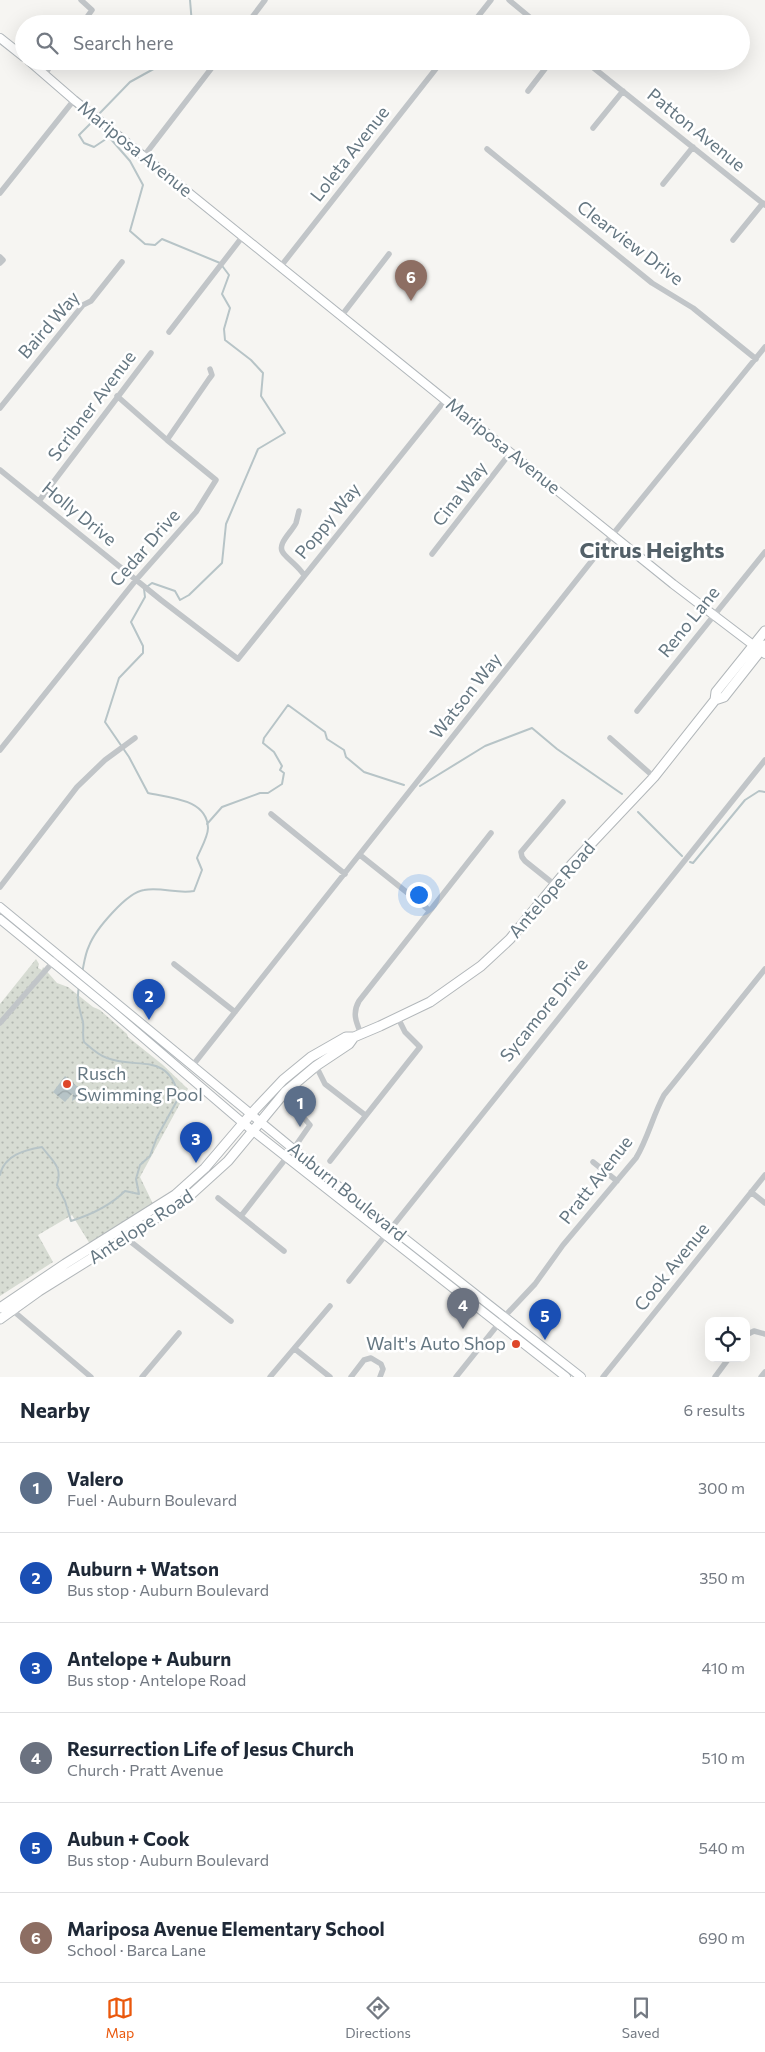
<!DOCTYPE html>
<meta charset="utf-8">
<style>
:root{--surface:#fff;--page:#f2f2f3;--text:#1f2937;--muted:#747a83;--line:#e0e1e3;--accent:#ea580c}
body{margin:0;font-family:Commissioner,sans-serif;background:var(--page);color:var(--text)}
.controls{position:absolute;right:15px;bottom:15px;display:grid;overflow:hidden;border-radius:10px;box-shadow:0 5px 20px #0002}
.controls button{width:45px;height:45px;display:grid;place-items:center;padding:0;border:0;border-bottom:1px solid var(--line);background:var(--surface);color:var(--text);font:25px sans-serif}
.you{position:absolute;left:418px;top:894px;width:18px;height:18px;margin:-12px;border:4px solid #fff;border-radius:50%;background:#1a73e8;box-shadow:0 0 0 8px #1a73e833}
.badge{display:grid;place-items:center;width:32px;height:32px;border-radius:50%;background:var(--accent);color:#fff;font-size:16px;font-weight:700}
.pin{position:absolute;translate:-50% -41px;filter:drop-shadow(0 1px 2px #0008)}
.pin::after{content:'';position:absolute;top:26px;width:18px;height:15px;background:inherit;clip-path:polygon(0 0,100% 0,50% 100%)}
.list{margin:0;padding:0;list-style:none}
h2{display:flex;justify-content:space-between;align-items:center;height:65px;margin:0;padding:0 20px;font-size:21px}
h2 small{font-size:16px;font-weight:400;color:var(--muted)}
.list li{display:grid;grid-template-columns:32px 1fr auto;gap:15px;align-items:center;box-sizing:border-box;height:90px;padding:0 20px;border-top:1px solid var(--line)}
.list b{display:block;font-size:19px;white-space:nowrap}
.list p{margin:0;font-size:16px;white-space:nowrap;color:var(--muted)}
.list em{font-size:16px;font-style:normal;color:var(--muted)}
.icon{flex:none;width:28px;height:28px;fill:none;stroke:currentColor;stroke-width:2;stroke-linecap:round;stroke-linejoin:round}
.map{position:relative;flex:none;width:765px;height:1377px;overflow:hidden}
.search{position:absolute;background:var(--surface);box-shadow:0 5px 20px #0002;left:15px;right:15px;top:15px;height:55px;display:flex;align-items:center;gap:12px;box-sizing:border-box;padding:0 18px;border-radius:28px;color:var(--muted);font-size:19px}
.sheet{height:605px;background:var(--surface)}
nav{display:flex;justify-content:space-around;align-items:center;box-sizing:border-box;height:70px;border-top:1px solid var(--line);background:var(--surface);font-size:14px;color:var(--muted)}
nav a{display:grid;justify-items:center;gap:2px}
nav .on{color:var(--accent)}
.map>svg:first-child{display:block}
.grass{fill:url(#grass-dots)}
.water{fill:url(#water-waves)}
.lines{fill:none;stroke-linecap:round;stroke-linejoin:round}
.stream{stroke:#b7c4c7;stroke-width:2}
.secondary-casing{stroke:#b1b7bb;stroke-width:10}
.primary-casing{stroke:#b2b7ba;stroke-width:11}
.street{stroke:#c1c5c8;stroke-width:5.5}
.secondary{stroke:#fff;stroke-width:8}
.primary{stroke:#fff;stroke-width:9}
.poi-dot{fill:#de472a;stroke:#fff;stroke-width:2}
.labels{text-anchor:middle;stroke-width:5;stroke-linejoin:round;paint-order:stroke}
.street-label{font-size:18px;fill:#657782;stroke:#fff}
.poi-label{font-size:18px;fill:#657782;stroke:#fff;text-anchor:start}
.district-label{font-size:22px;font-weight:bold;fill:#536068;stroke:#fff}
</style>
<div class="map">
<svg width="765" height="1377" viewBox="0 0 765 1377">
<defs>
<pattern id="grass-dots" width="8" height="8" patternUnits="userSpaceOnUse" patternTransform="scale(1.25)"><rect width="8" height="8" fill="#d7dcd3"/><path d="M2 2h.1M6 6h.1" fill="none" stroke="#b2b7b1" stroke-width="1.8" stroke-linecap="round"/></pattern>
<pattern id="water-waves" width="16" height="10" patternUnits="userSpaceOnUse" patternTransform="scale(1.25)"><rect width="16" height="10" fill="#b7c4c7"/><path d="M0 5q4-4 8 0t8 0" fill="none" stroke="#98a4a7"/></pattern>
</defs>
<rect width="100%" height="100%" fill="#f6f5f2"/>
<path class="grass" d="M36 959 39 964 38 968 42 970 43 967 57 983 68 987 93 1007 100 1010 127 1034 128 1037 163 1065 188 1089 140 1177 154 1206 90 1244 72 1215 38 1235 53 1262 0 1296V1004Z"/>
<path class="water" d="M65 1076 85 1093 72 1101 73 1093 65 1102 53 1092Z"/>
<g class="lines">
<path class="stream" d="M190 0 192 24
M98 115 130 82 168 61
M95 119 79 135 84 143 94 147 109 137 130 161 143 185 130 231 145 244 155 245 162 239 220 263 229 275 222 294 230 308 224 329 225 340 251 360 263 373 261 396 285 433 258 449 226 524 222 563 189 595 180 600 175 591 152 583 148 586
M420 786 485 746 532 728 557 749 622 794
M638 812 682 856
M207 824 222 807 260 793H268L282 784 284 773 280 770 282 766 274 752 263 743 264 738 288 705 325 732 327 739 344 750 346 757 364 772 404 785
M690 862 693 863 745 800 759 791 765 792
M82 973C84 964 85 954 89 946 95 930 127 892 144 890 162 887 177 894 194 891L202 870 197 858C200 850 208 837 208 828 207 799 170 798 148 793L129 757 105 722 119 678 143 653V646L131 622 145 597 144 589
M0 1175C4 1155 25 1150 42 1147 52 1161 63 1166 57 1185L65 1201 71 1221C90 1215 111 1205 125 1191L139 1194 136 1179 140 1165 150 1156 157 1137 179 1097C168 1051 139 1070 107 1058 98 1055 91 1048 84 1042 82 1036 84 1029 83 1022 80 1011 76 999 79 987"/>
<defs>
<path id="secondary" d="M0 38 24 57
M29 61 74 100 673 584 765 654
M0 907 343 1190 581 1377
M0 919 111 1010 243 1123 566 1377"/>
<path id="primary" d="M715 700 724 697 765 645
M0 1308 65 1264 175 1195 205 1168 251 1114 283 1080 311 1057 346 1037H354L380 1026 430 1002 481 966 510 939 572 864 654 777 715 700 716 692 765 631
M0 1319 39 1291 185 1200 228 1161 285 1092 316 1066 349 1044 354 1037"/>
</defs>
<use href="#secondary" class="secondary-casing"/>
<use href="#primary" class="primary-casing"/>
<path class="street" d="M81 0 92 10 82 24
M509 0 538 24
M247 24 265 0
M472 24 491 0
M585 61 765 205
M45 74 54 61
M528 91 551 61
M593 128 623 91
M487 149 652 283 693 308 756 359
M144 156 217 61
M663 184 693 147
M0 193 74 100
M733 240 763 203
M0 257 3 260 0 263
M281 266 442 61
M342 315 389 254
M169 332 243 236
M0 408 83 305 91 301 122 262
M167 440 209 379 212 375 210 369
M0 470 161 600 238 659 446 399
M39 501 151 353
M299 511C298 515 297 519 296 523 292 532 275 545 284 554 290 561 298 566 304 575
M432 554 511 452
M637 711 765 552
M610 738 654 777
M0 750 136 580 196 512 216 480 167 440 117 396
M271 814 345 874
M360 855 429 910
M555 885 525 861 522 857 521 852 563 802
M0 887 77 787 105 760 135 738
M174 964 235 1012
M0 1023 59 955
M361 1034C356 1022 352 1013 359 1001L491 833
M193 1065 613 534 765 347
M316 1066 325 1084 365 1115
M294 1148 310 1125 303 1117V1096L296 1082
M330 1161 420 1047 405 1032 398 1018
M593 1162 617 1181
M751 1192 765 1203
M218 1198 284 1251
M241 1216 287 1157
M126 1238 231 1321
M349 1281 765 760
M11 1309 91 1377
M746 1335 754 1331 765 1334
M295 1349 330 1377
M142 1377 179 1333
M270 1377 330 1306
M351 1377 364 1360 371 1358 381 1364 383 1369 380 1377
M456 1377 504 1317 535 1284 563 1245 636 1158C648 1138 653 1115 664 1095L765 969
M603 1377 765 1175
M715 1377 729 1358
M761 1377 765 1372"/>
<use href="#secondary" class="secondary"/>
<use href="#primary" class="primary"/>
</g>
<g class="poi-dot">
<circle cx="67" cy="1084" r="5"/>
<circle cx="516" cy="1344" r="5"/>
</g>
<g class="labels">
<g class="street-label">
<text transform="translate(696 130) rotate(39)" y="6">Patton Avenue</text>
<text transform="translate(135 149) rotate(39)" y="6">Mariposa Avenue</text>
<text transform="translate(350 154) rotate(-52)" y="6">Loleta Avenue</text>
<text transform="translate(630 243) rotate(37)" y="6">Clearview Drive</text>
<text transform="translate(49 325) rotate(-49)" y="6">Baird Way</text>
<text transform="translate(92 406) rotate(-53)" y="6">Scribner Avenue</text>
<text transform="translate(503 446) rotate(39)" y="6">Mariposa Avenue</text>
<text transform="translate(460 494) rotate(-52)" y="6">Cina Way</text>
<text transform="translate(79 514) rotate(39)" y="6">Holly Drive</text>
<text transform="translate(328 521) rotate(-51)" y="6">Poppy Way</text>
<text transform="translate(145 548) rotate(-49)" y="6">Cedar Drive</text>
<text transform="translate(689 622) rotate(-51)" y="6">Reno Lane</text>
<text transform="translate(466 696) rotate(-52)" y="6">Watson Way</text>
<text transform="translate(552 890) rotate(-49)" y="6">Antelope Road</text>
<text transform="translate(544 1010) rotate(-51)" y="6">Sycamore Drive</text>
<text transform="translate(596 1180) rotate(-52)" y="6">Pratt Avenue</text>
<text transform="translate(347 1192) rotate(39)" y="6">Auburn Boulevard</text>
<text transform="translate(141 1227) rotate(-33)" y="6">Antelope Road</text>
<text transform="translate(672 1267) rotate(-51)" y="6">Cook Avenue</text>
</g>
<g class="poi-label">
<text x="77" y="1080">Rusch<tspan x="77" dy="21">Swimming Pool</tspan></text>
<text x="506" y="1350" text-anchor="end">Walt's Auto Shop</text>
</g>
<g class="district-label">
<text x="652" y="558">Citrus Heights</text>
</g>
</g>
</svg>
<div class="controls">
<button><svg class="icon" aria-label="locate" viewBox="0 0 24 24"><circle cx="12" cy="12" r="6"/><path d="M12 2v4M12 18v4M2 12h4M18 12h4"/></svg></button>
</div>
<div class="you"></div>
<div class="pin badge" style="left:300px;top:1127px;background:#5c6f8a">1</div>
<div class="pin badge" style="left:149px;top:1020px;background:#1a4fb4">2</div>
<div class="pin badge" style="left:196px;top:1163px;background:#1a4fb4">3</div>
<div class="pin badge" style="left:463px;top:1329px;background:#6b7280">4</div>
<div class="pin badge" style="left:545px;top:1340px;background:#1a4fb4">5</div>
<div class="pin badge" style="left:411px;top:301px;background:#8d6e63">6</div>
<div class="search"><svg class="icon" aria-label="search" viewBox="0 0 24 24"><circle cx="10" cy="10" r="6"/><path d="M15 15l6 6"/></svg>Search here</div>
</div>
<section class="sheet">
<h2>Nearby<small>6 results</small></h2>
<ul class="list">
<li><span class="badge" style="background:#5c6f8a">1</span><div><b>Valero</b><p>Fuel · Auburn Boulevard</p></div><em>300 m</em></li>
<li><span class="badge" style="background:#1a4fb4">2</span><div><b>Auburn + Watson</b><p>Bus stop · Auburn Boulevard</p></div><em>350 m</em></li>
<li><span class="badge" style="background:#1a4fb4">3</span><div><b>Antelope + Auburn</b><p>Bus stop · Antelope Road</p></div><em>410 m</em></li>
<li><span class="badge" style="background:#6b7280">4</span><div><b>Resurrection Life of Jesus Church</b><p>Church · Pratt Avenue</p></div><em>510 m</em></li>
<li><span class="badge" style="background:#1a4fb4">5</span><div><b>Aubun + Cook</b><p>Bus stop · Auburn Boulevard</p></div><em>540 m</em></li>
<li><span class="badge" style="background:#8d6e63">6</span><div><b>Mariposa Avenue Elementary School</b><p>School · Barca Lane</p></div><em>690 m</em></li>
</ul>
</section>
<nav>
<a class="on"><svg class="icon" aria-label="map" viewBox="0 0 24 24"><path d="M3 6l6-2 6 2 6-2v14l-6 2-6-2-6 2zM9 4v14M15 6v14"/></svg>Map</a>
<a><svg class="icon" aria-label="directions" viewBox="0 0 24 24"><path d="M12 3l9 9-9 9-9-9zM9 14v-3h6M13 9l2 2-2 2"/></svg>Directions</a>
<a><svg class="icon" aria-label="saved" viewBox="0 0 24 24"><path d="M7 4h10v16l-5-4-5 4z"/></svg>Saved</a>
</nav>
